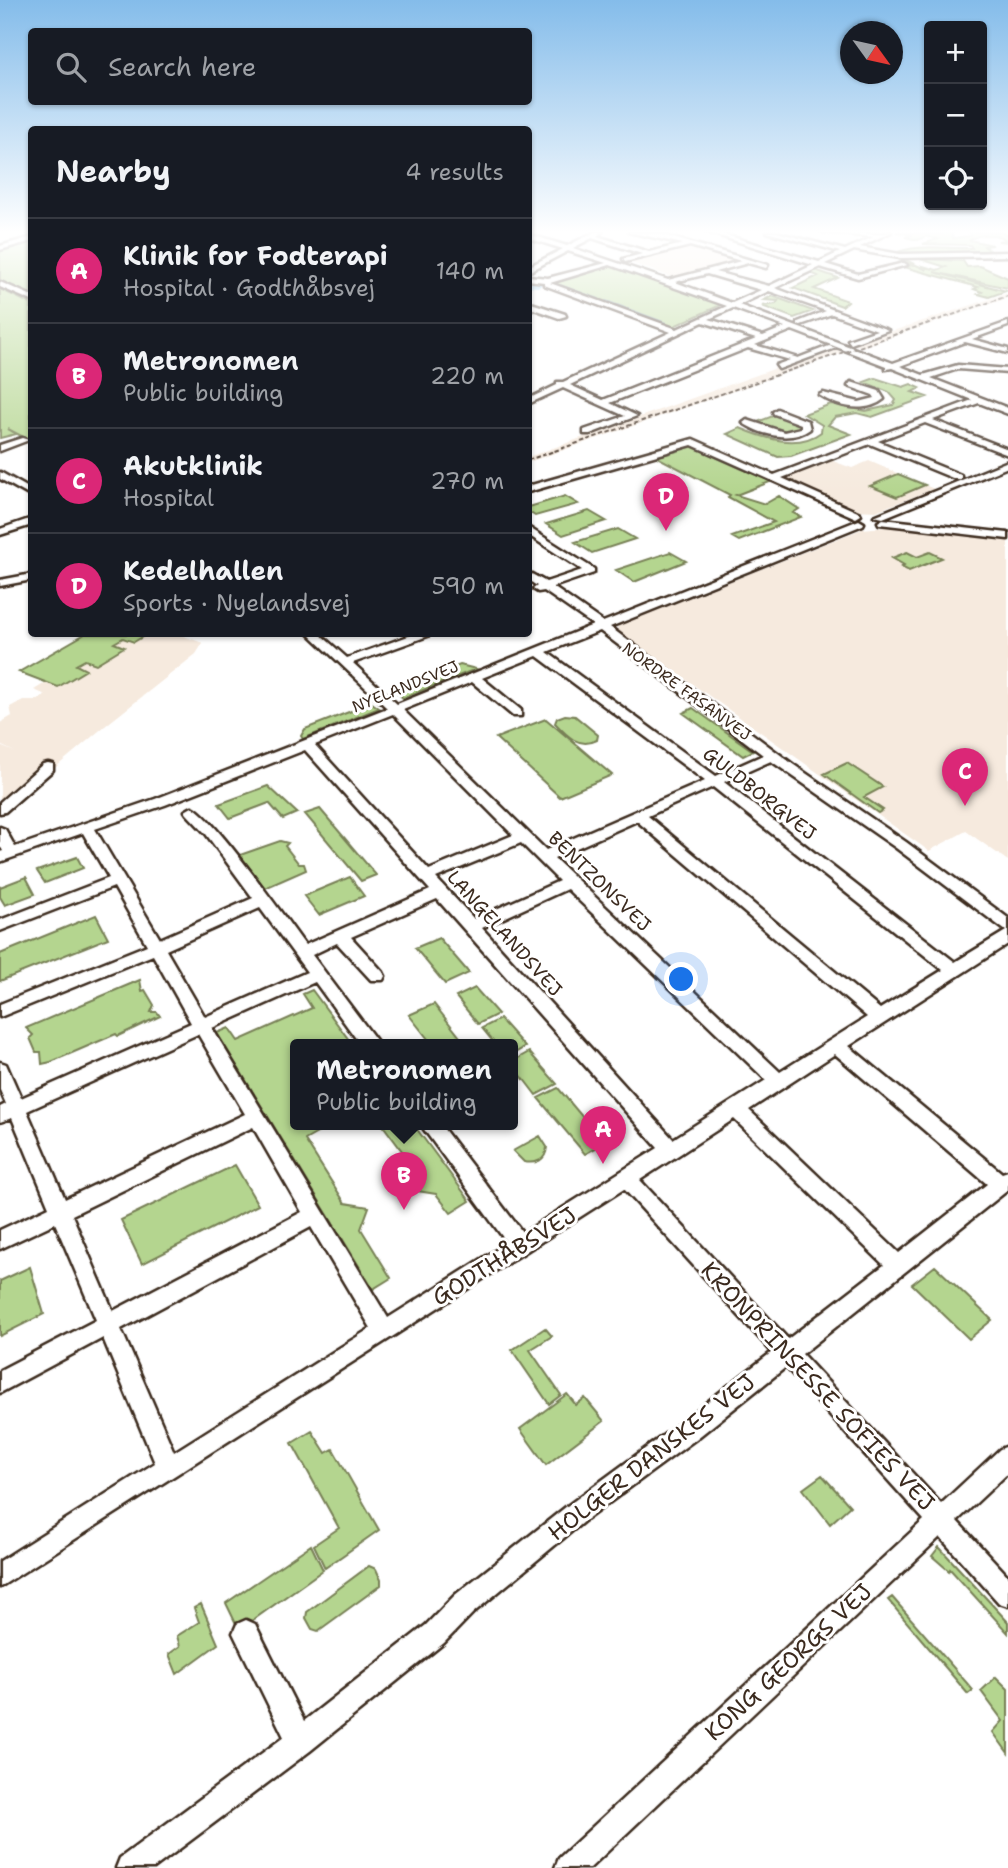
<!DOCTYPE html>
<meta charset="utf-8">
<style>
:root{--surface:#171b24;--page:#20242c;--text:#f1f3f6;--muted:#9ea1a6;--line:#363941;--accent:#db2777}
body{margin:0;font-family:"Shantell Sans",sans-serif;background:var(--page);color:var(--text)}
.controls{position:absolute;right:21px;top:21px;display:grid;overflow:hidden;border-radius:7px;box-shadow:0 2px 5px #0004}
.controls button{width:63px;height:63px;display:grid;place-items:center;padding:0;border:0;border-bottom:2px solid var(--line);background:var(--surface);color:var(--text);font:35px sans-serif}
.compass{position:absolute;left:840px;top:21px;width:63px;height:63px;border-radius:50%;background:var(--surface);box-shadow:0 2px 5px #0004;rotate:123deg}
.you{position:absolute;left:682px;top:980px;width:24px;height:24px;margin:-18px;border:5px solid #fff;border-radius:50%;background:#1a73e8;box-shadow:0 0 0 10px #1a73e833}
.badge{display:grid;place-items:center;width:46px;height:46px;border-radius:50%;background:var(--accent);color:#fff;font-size:23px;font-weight:700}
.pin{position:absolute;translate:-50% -58px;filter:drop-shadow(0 2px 4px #0008)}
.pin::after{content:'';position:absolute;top:37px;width:24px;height:21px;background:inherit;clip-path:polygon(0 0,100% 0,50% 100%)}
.popup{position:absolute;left:290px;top:1039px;width:228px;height:91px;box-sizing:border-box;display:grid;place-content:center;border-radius:7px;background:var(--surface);filter:drop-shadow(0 2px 5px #0005);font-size:23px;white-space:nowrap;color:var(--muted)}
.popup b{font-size:26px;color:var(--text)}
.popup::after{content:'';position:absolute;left:50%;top:100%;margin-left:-14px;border:14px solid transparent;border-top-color:var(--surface)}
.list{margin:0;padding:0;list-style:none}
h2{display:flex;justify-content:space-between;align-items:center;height:91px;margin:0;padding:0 28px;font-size:30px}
h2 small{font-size:23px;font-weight:400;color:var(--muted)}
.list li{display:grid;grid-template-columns:46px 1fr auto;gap:21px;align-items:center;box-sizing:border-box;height:105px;padding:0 28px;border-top:2px solid var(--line)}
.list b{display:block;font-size:26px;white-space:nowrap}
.list p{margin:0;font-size:23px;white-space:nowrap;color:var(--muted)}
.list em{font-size:23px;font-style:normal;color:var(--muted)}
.icon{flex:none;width:38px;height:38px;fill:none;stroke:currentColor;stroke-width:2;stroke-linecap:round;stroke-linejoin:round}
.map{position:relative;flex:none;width:1008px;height:1868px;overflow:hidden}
.search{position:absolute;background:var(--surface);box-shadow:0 2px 5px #0004;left:28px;top:28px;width:504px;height:77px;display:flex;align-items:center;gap:18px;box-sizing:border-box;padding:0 24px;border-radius:7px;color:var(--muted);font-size:26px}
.panel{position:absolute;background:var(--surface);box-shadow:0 2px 5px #0004;left:28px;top:126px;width:504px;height:511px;border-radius:7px}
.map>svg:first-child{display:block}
.built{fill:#f6eade}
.green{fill:#b4d58f;stroke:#788056;stroke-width:2}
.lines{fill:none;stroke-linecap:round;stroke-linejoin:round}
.stream{stroke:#6d899b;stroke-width:2}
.canal{stroke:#8fc9ee;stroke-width:10}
.minor-casing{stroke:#3b2a1e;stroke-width:5}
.minor{fill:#fff;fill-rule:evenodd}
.rail{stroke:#3b2a1e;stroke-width:2;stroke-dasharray:4.5 2.5;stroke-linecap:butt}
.labels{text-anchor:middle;stroke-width:6;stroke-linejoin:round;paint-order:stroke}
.far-street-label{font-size:16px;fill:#3b2a1e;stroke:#fff}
.street-label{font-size:19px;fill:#3b2a1e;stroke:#fff}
.near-street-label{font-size:23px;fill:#3b2a1e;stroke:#fff}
</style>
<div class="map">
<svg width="1008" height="1868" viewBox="0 0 1008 1868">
<rect width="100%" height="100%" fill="#fff"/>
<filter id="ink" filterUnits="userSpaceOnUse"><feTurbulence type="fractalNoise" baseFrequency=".0143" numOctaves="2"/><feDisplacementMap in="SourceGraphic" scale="14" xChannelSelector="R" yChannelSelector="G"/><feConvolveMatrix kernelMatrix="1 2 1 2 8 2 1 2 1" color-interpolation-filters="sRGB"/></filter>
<g filter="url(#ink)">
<path class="built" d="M695 247 740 260 674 278 629 262Z
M1008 293V298L862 347 853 344Z
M837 350 846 352 529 462 528 457 776 368 783 369Z
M830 460 852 468 869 461 934 489 876 511 853 510 783 479Z
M885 527 1008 539V861L966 831 929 851 617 631 618 626 862 529Z
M147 634H178L203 643 196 654 105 726 0 814V746L15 752 0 745V723L12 716 10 707 23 700H38L46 695 34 690 47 682 58 687 86 670 75 665 123 647 113 643 123 638Z"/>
<path class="green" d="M896 232 943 234V232H951L953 238 971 236 970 232H1001L1008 235V242L998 241 1006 240C998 233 979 233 970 240L992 245 984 246 990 251 892 254C917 243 945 249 972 248L970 245 923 244 938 239 926 236 918 240 905 237 913 235Z
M31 240V295L0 280V249Z
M901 258 927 270 923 266 937 270 946 267 920 259 963 261 967 267 980 266 1008 278V288L934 272 1006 291 989 297 978 294 982 292 974 289 978 287 904 267 913 265 898 259Z
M613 266 723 304 672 327 552 284 553 280Z
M815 270 838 278 814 289 848 301 842 306 793 288 818 276 811 273Z
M0 289 31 304V441L8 429 16 434 0 438Z
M772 296 813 311 794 318 762 306 776 304 778 301 764 300Z
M875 378 903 387 911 384 920 388 912 392 927 397 872 417 857 413 835 417 828 425 851 434 791 456 778 457 727 434 740 428C764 438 798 450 821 432L822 425 804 414 831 404 866 411 893 405 896 400 889 392 864 382Z
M778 414 802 424V429L784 433 752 424Z
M695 444 775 480 736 495 765 504 779 496 799 509 793 513 801 517 739 541 732 537 774 522 728 497 730 495 655 456Z
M898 474 925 485 897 497 870 486Z
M565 496 578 504 535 516 529 512V507Z
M589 511 606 521 563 535 546 524Z
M618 529 635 539 592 553 575 542Z
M670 552 686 561 634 582 616 570Z
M907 552 917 557 930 552 942 558 909 571 901 567 904 565 892 558Z
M85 634H147L134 642 123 638 114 643 124 647 96 664 85 660 76 665 86 670 58 687 19 672Z
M460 665 476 669 403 698 395 691Z
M372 703 379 708 303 739 301 736 305 729Z
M693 708 753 751 743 756 683 713Z
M565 715 575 716 598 735 597 740C579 749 567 736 555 723L557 718Z
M546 719 612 775 560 797 496 738Z
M847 763 883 787 864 797 883 810 878 813 824 774Z
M268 786 297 813 283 819 269 803 230 818 219 804Z
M320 809 376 875 361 881 305 814Z
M280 841 288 843 285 846 299 864H304L306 870 265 888 240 855Z
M77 857 83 868 45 883 37 871Z
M26 877 35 894 5 905 0 897V887Z
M350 877 364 896 319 915 304 896Z
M96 915 108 938 0 981V954Z
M439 938 469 973 445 984 415 948Z
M140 980 142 991 145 990 154 1005 151 1012H157L160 1016 118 1036 116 1034 51 1062 42 1064 41 1052H36L30 1038 33 1035 26 1028Z
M475 988 498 1014 478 1024 456 997Z
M312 990 352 1044H296V1124H333L305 1140 345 1203 369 1207 361 1229 391 1278 373 1289 217 1033 229 1028 238 1041 312 1008 303 994Z
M434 1004 463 1041 457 1044H432L409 1015Z
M500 1019 525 1047 513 1054 512 1044H495L482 1028Z
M529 1052 557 1084 536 1095 513 1065V1061Z
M558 1088 601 1139V1145L585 1154 538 1098Z
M382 1124H413L470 1201 451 1213 436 1194 398 1188 408 1159Z
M540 1136 547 1147C546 1161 536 1164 524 1162L513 1151Z
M235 1165 258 1205 142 1264 121 1220Z
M935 1266 992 1320 969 1339 912 1284Z
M30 1267 44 1314 0 1336V1281Z
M545 1328 552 1336 530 1350 561 1395 549 1404 512 1350Z
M567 1394 576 1405 585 1398 604 1421 546 1465 520 1429Z
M312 1431 326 1453 333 1449 379 1530 325 1568 314 1545 339 1528 292 1443Z
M822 1475 850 1506 830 1524 803 1489Z
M311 1545 323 1570 239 1630 226 1603Z
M939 1547 1008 1622V1633L950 1569 949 1571 932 1556Z
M369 1566 376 1569 381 1580V1585L318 1631 312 1629 306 1618 307 1612Z
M892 1597 973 1690 968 1694 888 1600Z
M201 1604 218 1644 177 1674 169 1654 180 1646 177 1636 199 1622 194 1608Z
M996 1677 1008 1689V1753L993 1732 1003 1721 981 1691Z"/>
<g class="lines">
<path class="stream" d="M560 285 599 299
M606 301 666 323"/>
<path class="canal" d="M528 281 537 282"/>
<defs>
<path id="minor" d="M595 232H602L597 236 649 252 683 244 629 232 660 234 768 265 766 268 748 263 715 272 769 286 813 265 707 232H715L819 262 840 252 767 232H776L845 250 873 237 823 232 878 234 891 232 860 247 900 254 1008 252V256L900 258 854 250 825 264 858 274 904 263 907 265 858 278 820 267 775 288 888 330 851 344 848 340 877 330 832 314 798 326V322L826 311 769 291 739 305 893 363 1008 322V326L972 339 1008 349V353L965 342 900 366 923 375 958 365 1008 369V373L958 369 931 378 1008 408V414L979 403 933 420 1008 449V455L925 423 878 441 961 475V479H955L870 444 782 478 860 513 861 515 856 518 692 445 528 492V486L693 439 774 475 972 400 892 368 886 369V366L792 330 755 345 798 358 829 346 836 348 779 369 776 365 790 360 748 348 610 403 637 416 590 434H584V430L625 416 563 388 528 404V399L557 385V382H563L671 332 544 285V282L528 280V276L548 278 606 263 568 251 528 272V267L563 249 528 238V234L567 246ZM592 238 642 254 623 259 625 262 690 246 741 261 668 280 573 248ZM610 265 727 306 677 329 550 283ZM707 274 761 290 732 303 675 282ZM733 308 785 327 763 336 709 319ZM703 322 756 339 603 400 570 385Z
M32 237V241L0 250V246Z
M0 282 32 296V301L0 287Z
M528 302 565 314 566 316 559 318 528 307Z
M851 382 879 391 884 399C866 414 837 407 819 395L823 393 859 402 875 398 873 395 848 386Z
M777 409 808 421 810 429C791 443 761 435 743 423L747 420 784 432 801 428V424L774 414 773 412Z
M22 438 29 440 0 451V445Z
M1008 461V467L883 518 874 516Z
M0 472 32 490V497L0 479Z
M32 518V525L0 535V529Z
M883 519 1008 533V539L879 524 878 522Z
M859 520 864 523 863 525 610 627 794 765 906 842 1008 918V944L849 1046 1002 1173 1008 1171V1190L802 1354 941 1504 1000 1449 1008 1446V1473L957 1521 1008 1576V1606L999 1603 940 1537 590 1868H555L559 1858 924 1520 786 1367 696 1439 583 1522 473 1613 444 1643 310 1751 154 1868H116L120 1858 284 1737 233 1633 237 1624 246 1620 255 1624 304 1721 426 1625 455 1595 567 1506 680 1423 772 1352 624 1189 0 1587V1561L155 1463 103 1338 0 1393V1370L96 1320 55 1223 0 1249V1230L49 1207 12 1118 0 1122V1107L6 1104 0 1090V1062L6 1064 21 1098 191 1023 153 955 0 1017V1004L147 945 114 887 0 931V920L109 878 83 833 0 862V852L3 851 0 846V827L5 829 15 847 155 799 387 708 309 634H320L347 658 414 634H429L428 636 353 663 397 704 593 625 544 591 538 592 533 589 537 586 528 580V572L546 582 582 570 528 535V527L594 569V573L553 587 603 622ZM600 631 763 755 716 776 547 652ZM537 656 705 781 546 850 403 710 472 682 513 716H521V710L482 678ZM393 714 513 835 429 870 315 745ZM305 750 430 890 305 945C288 922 210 812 192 807L185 811 187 814 206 834 253 898 160 939 95 829 165 805ZM771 761 896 848 1006 931 955 962 724 782ZM713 787 943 970 880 1009 648 816ZM637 821 867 1017 780 1072 554 858ZM521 843 559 881 474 919 436 878ZM567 889 766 1080 673 1139 482 928ZM437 899 658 1148 523 1233 440 1124H420L507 1243 388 1318 212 1028 315 982 360 1044H379L312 955 337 943 371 980H383L385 976 383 972 351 937ZM260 908 307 972 205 1017 166 950ZM198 1034 245 1114 65 1199 27 1111ZM835 1054 987 1184 899 1253 749 1110ZM734 1119 884 1265 788 1339 640 1180ZM253 1127 302 1212 113 1311 72 1215ZM311 1227 371 1328 174 1452 121 1329Z
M32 574V580L0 586V580Z
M48 763 53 764V770L5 812 0 813V802L43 764Z"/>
</defs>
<use href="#minor" class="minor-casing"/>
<use href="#minor" class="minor"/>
<path class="rail" d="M528 460 1008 296"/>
</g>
</g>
<linearGradient id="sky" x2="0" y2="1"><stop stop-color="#84bcea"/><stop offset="0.47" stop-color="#fff"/><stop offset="1" stop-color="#fff" stop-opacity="0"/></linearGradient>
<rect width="1008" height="493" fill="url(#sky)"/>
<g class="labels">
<g class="far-street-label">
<text transform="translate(405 686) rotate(-22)" y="6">NYELANDSVEJ</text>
<text transform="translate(687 691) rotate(36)" y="6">NORDRE FASANVEJ</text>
</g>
<g class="street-label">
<text transform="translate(760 793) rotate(38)" y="7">GULDBORGVEJ</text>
<text transform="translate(600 881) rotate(44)" y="7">BENTZONSVEJ</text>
<text transform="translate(505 933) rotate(48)" y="7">LANGELANDSVEJ</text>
</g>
<g class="near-street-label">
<text transform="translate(504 1256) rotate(-32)" y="8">GODTHÅBSVEJ</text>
<text transform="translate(818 1386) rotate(47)" y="8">KRONPRINSESSE SOFIES VEJ</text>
<text transform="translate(651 1457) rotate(-38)" y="8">HOLGER DANSKES VEJ</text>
<text transform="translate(788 1662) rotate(-43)" y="8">KONG GEORGS VEJ</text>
</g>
</g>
</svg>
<div class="controls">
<button>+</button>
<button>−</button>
<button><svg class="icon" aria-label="locate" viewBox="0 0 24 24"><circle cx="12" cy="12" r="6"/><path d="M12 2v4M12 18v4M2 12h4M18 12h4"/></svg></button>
</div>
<svg class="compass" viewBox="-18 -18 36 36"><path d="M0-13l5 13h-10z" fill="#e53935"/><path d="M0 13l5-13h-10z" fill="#9ea1a6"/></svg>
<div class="you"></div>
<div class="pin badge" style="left:603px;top:1164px">A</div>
<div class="pin badge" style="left:404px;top:1210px">B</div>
<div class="popup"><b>Metronomen</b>Public building</div>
<div class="pin badge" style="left:965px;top:806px">C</div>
<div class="pin badge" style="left:666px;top:531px">D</div>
<div class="search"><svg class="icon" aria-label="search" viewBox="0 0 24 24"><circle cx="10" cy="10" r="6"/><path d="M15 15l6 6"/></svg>Search here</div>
<section class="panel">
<h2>Nearby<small>4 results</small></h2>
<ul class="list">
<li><span class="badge">A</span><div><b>Klinik for Fodterapi</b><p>Hospital · Godthåbsvej</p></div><em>140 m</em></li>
<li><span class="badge">B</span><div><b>Metronomen</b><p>Public building</p></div><em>220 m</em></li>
<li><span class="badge">C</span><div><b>Akutklinik</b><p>Hospital</p></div><em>270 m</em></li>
<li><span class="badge">D</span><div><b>Kedelhallen</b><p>Sports · Nyelandsvej</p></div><em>590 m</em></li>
</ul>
</section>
</div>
